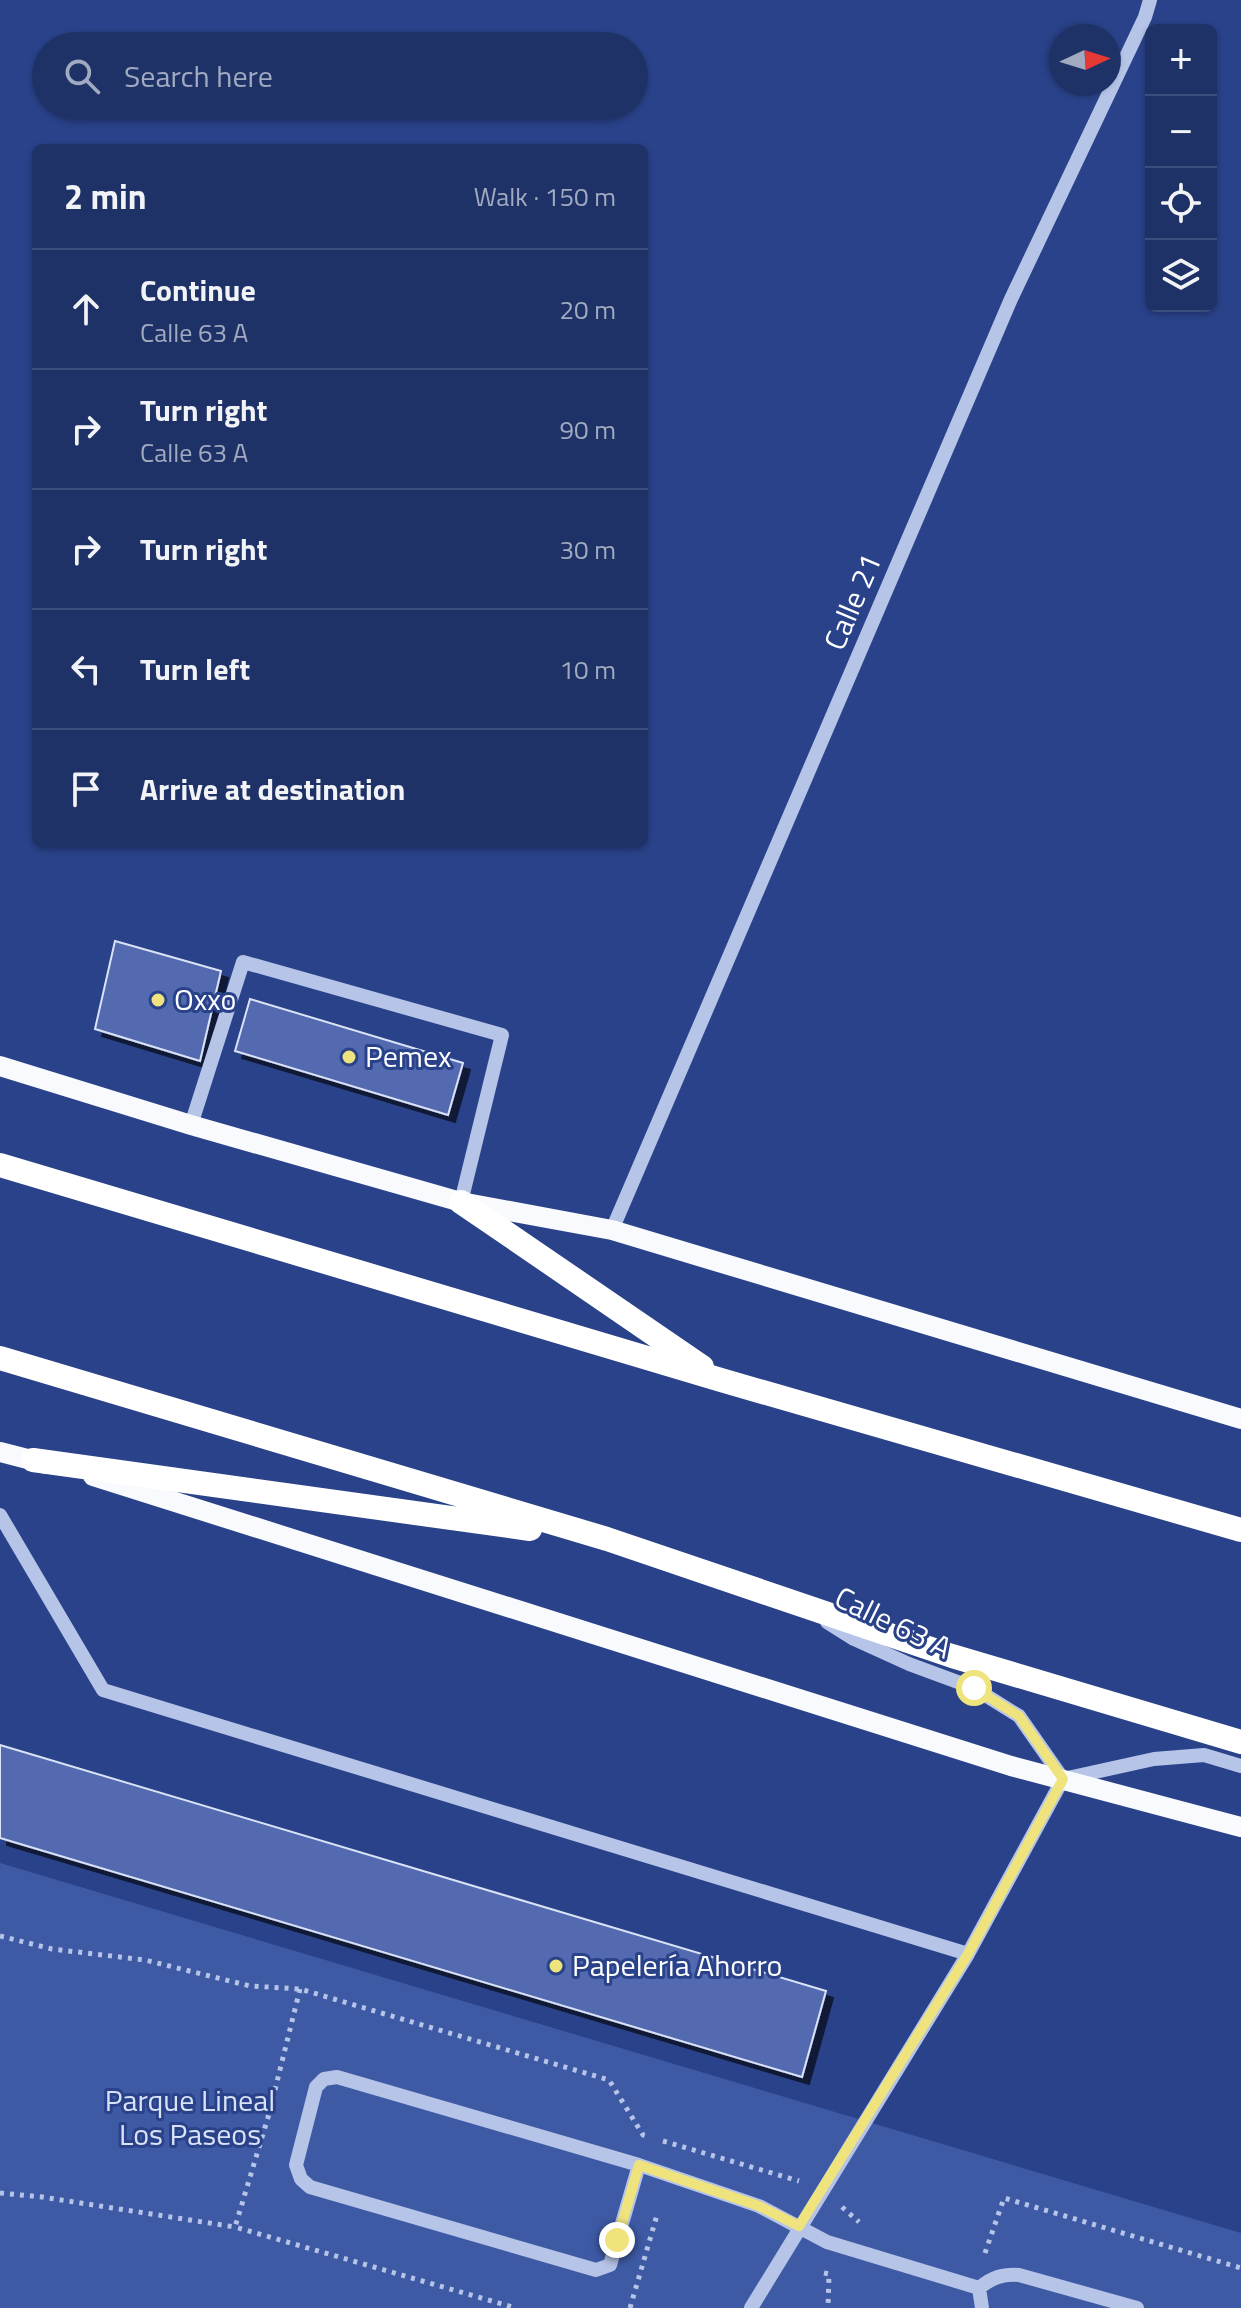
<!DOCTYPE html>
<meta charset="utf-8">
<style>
:root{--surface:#1f3267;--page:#273a6d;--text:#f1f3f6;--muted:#a1aac0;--line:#3c4d7b}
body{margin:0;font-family:"Titillium Web",sans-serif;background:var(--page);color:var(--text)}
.controls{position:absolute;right:24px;top:24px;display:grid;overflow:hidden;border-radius:12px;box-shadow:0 2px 6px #0004}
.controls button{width:72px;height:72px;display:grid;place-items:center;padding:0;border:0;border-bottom:2px solid var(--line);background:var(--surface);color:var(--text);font:40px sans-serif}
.compass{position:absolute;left:1049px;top:24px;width:72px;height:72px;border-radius:50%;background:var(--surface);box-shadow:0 2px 6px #0004;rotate:86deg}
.stop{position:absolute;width:24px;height:24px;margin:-18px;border:6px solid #efe37d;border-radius:50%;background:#fff}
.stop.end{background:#efe37d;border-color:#fff;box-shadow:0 2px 8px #0008}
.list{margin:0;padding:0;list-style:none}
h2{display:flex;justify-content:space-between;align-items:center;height:104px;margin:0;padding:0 32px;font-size:34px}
h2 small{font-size:26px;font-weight:400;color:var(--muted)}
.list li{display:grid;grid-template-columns:52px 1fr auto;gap:24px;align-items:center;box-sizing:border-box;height:120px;padding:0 32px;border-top:2px solid var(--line)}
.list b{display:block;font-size:30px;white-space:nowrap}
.list p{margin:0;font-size:26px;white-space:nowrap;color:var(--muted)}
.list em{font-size:26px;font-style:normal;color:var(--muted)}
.icon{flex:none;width:44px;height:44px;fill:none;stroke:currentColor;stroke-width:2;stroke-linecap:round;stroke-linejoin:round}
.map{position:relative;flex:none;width:1241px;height:2308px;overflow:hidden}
.search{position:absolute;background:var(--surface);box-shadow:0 2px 6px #0004;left:32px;top:32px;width:616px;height:88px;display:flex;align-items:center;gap:20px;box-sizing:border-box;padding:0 28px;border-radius:44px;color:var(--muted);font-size:30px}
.panel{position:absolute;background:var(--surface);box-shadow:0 2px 6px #0004;left:32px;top:144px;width:616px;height:704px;border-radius:12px}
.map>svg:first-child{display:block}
.green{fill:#3e5aa5}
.building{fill:#526ab0;stroke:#dae2f7;stroke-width:2;filter:url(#shadow)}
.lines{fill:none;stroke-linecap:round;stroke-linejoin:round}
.path{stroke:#b6c4e8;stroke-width:5;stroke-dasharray:4 6;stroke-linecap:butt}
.minor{stroke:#b6c4e8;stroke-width:14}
.major{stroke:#f9fafe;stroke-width:20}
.highway{stroke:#fff;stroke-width:24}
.route{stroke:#efe37d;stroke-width:10}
.poi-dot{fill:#efe37d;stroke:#294289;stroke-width:3}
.labels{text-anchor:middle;stroke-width:6;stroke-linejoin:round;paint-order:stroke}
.street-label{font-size:30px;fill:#fff;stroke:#294289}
.poi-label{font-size:30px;fill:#fff;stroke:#294289;text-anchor:start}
.park-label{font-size:30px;fill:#dae2f7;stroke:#294289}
</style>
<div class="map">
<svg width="1241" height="2308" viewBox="0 0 1241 2308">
<defs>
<filter id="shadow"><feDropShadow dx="7" dy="7" stdDeviation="0" flood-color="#0009"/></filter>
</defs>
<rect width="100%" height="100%" fill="#294289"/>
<path class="green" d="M0 1863 1241 2233V2308H0Z"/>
<path class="building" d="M115 941 221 971 200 1061 95 1029Z
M250 999 463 1063 448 1115 235 1051Z
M0 1745 826 1991 802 2077 0 1838Z"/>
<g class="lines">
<path class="path" d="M0 1936 52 1949 145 1960 250 1986 300 1989 609 2080 643 2135 646 2136
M300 1989 269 2114 235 2227 516 2308
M663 2141 799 2181
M0 2193 42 2197 235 2227
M842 2207 859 2222
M985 2253 1004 2198 1241 2268
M824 2273 829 2274 828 2308
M630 2308 657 2215"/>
<path class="minor" d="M191 1125 243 962 502 1035 461 1202
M612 1230 1011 299 1145 17 1150 0
M0 1515 103 1690 968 1954
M827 1622 854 1639 909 1664 974 1688 1019 1716 1063 1779
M639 2165 610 2265 596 2270 310 2187 301 2179 296 2165 316 2087 324 2079 337 2077 639 2165 759 2206 827 2242 979 2288
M979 2288C993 2277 1002 2274 1019 2275L1137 2308
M979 2288 982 2308
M751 2308 968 1954 1063 1779 1154 1759 1204 1755 1241 1766"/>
<path class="major" d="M0 1066 191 1125 461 1202 612 1230 1241 1419
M0 1452 47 1464
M93 1476 1011 1766 1241 1827"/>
<path class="highway" d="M0 1165 721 1380 1241 1530
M461 1202 702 1367
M0 1358 607 1539 952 1656 1241 1742
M33 1460 530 1529"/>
</g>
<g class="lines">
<path class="route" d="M617 2240 639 2165 759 2206 799 2226 968 1954 1063 1779 1019 1716 974 1688"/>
</g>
<g class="poi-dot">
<circle cx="158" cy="1000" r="8"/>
<circle cx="349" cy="1057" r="8"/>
<circle cx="556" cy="1966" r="8"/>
</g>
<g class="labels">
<g class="street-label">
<text transform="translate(853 602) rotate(-67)" y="10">Calle 21</text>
<text transform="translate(893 1623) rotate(26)" y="10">Calle 63 A</text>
</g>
<g class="poi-label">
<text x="174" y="1010">Oxxo</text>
<text x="365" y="1067">Pemex</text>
<text x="572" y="1976">Papelería Ahorro</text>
</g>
<g class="park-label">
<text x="190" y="2111">Parque Lineal<tspan x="190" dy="34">Los Paseos</tspan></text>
</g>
</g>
</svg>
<div class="controls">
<button>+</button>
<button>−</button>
<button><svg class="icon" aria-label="locate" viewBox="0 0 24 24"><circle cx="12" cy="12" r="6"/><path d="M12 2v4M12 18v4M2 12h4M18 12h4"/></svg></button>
<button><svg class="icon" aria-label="layers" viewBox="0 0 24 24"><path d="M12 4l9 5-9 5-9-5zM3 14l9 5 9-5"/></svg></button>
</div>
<svg class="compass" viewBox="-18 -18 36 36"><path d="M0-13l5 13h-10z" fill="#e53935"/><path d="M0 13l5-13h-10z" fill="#a1aac0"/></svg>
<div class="stop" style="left:974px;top:1688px"></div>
<div class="stop end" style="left:617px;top:2240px"></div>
<div class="search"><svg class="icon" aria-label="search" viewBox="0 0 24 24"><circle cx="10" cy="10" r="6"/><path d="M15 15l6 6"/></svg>Search here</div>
<section class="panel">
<h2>2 min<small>Walk · 150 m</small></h2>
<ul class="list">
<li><svg class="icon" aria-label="ahead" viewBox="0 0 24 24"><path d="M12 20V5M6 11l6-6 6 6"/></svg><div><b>Continue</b><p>Calle 63 A</p></div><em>20 m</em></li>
<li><svg class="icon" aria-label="right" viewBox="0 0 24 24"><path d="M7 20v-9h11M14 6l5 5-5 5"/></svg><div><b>Turn right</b><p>Calle 63 A</p></div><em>90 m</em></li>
<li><svg class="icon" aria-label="right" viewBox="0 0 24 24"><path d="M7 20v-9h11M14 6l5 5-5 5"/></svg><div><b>Turn right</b></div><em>30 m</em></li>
<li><svg class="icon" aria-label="left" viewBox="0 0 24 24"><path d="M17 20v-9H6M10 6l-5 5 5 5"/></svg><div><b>Turn left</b></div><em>10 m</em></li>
<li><svg class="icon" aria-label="arrive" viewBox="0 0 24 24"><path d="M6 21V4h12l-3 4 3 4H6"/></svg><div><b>Arrive at destination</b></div></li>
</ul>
</section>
</div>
